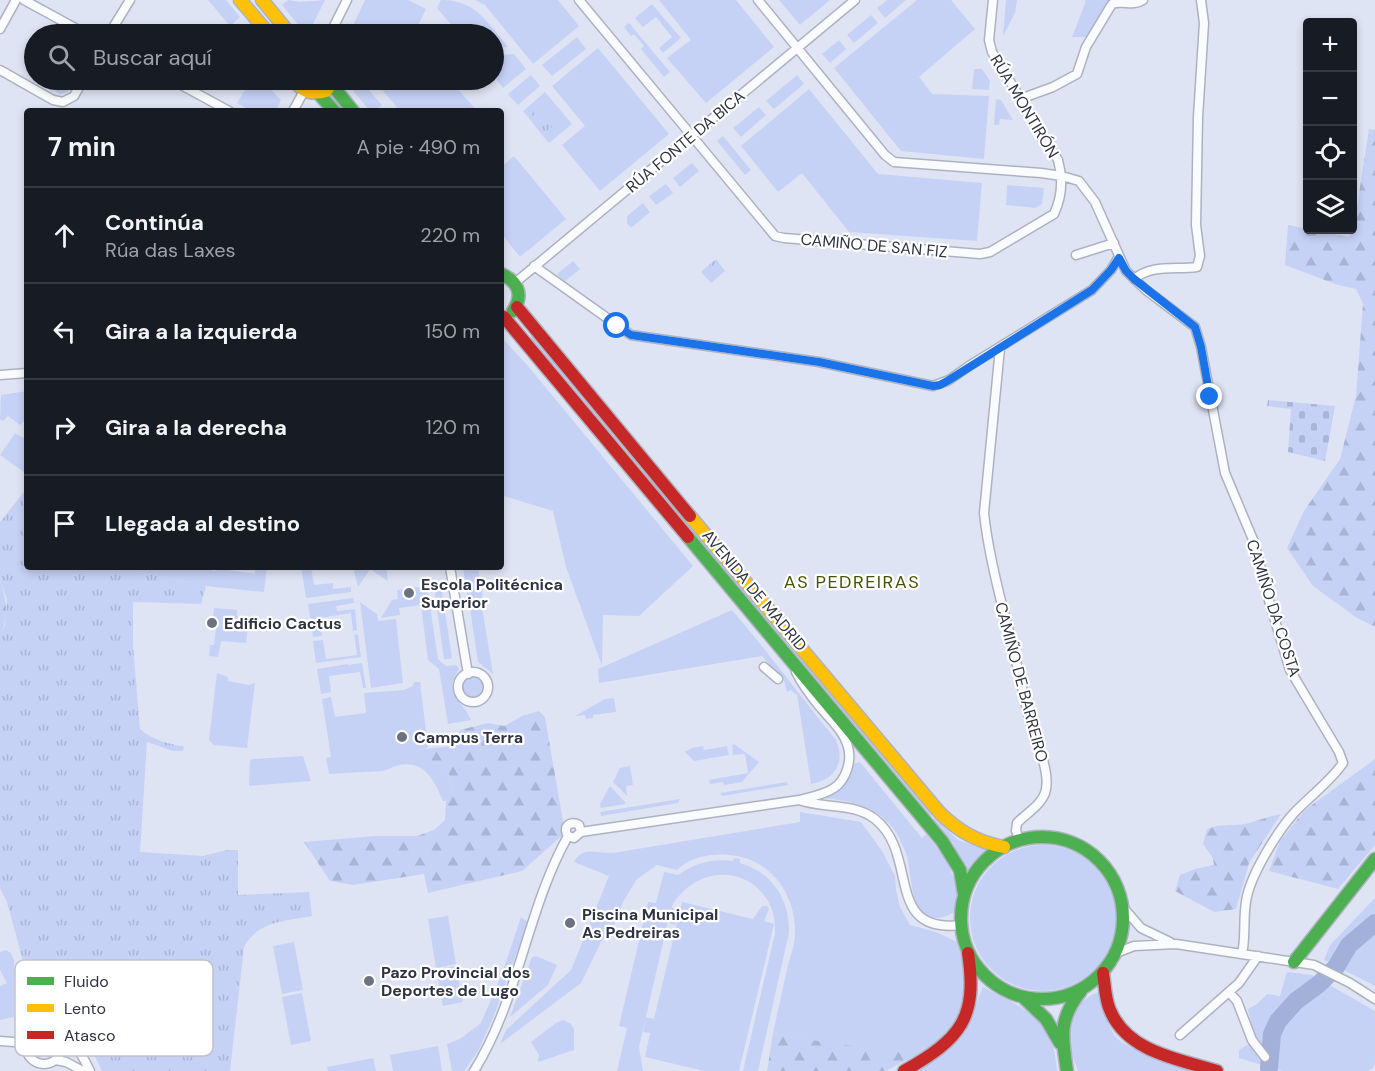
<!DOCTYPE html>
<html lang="es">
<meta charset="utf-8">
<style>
:root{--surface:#171b24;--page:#20242c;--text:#f1f3f6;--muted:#9ea1a6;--line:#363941}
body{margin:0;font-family:"DM Sans",sans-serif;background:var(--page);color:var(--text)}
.controls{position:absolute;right:18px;top:18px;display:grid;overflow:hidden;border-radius:6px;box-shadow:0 3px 9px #0003}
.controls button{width:54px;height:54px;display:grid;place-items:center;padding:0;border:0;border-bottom:2px solid var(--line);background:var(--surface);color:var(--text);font:30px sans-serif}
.stop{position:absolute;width:18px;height:18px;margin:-14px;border:4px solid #1a73e8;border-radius:50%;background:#fff}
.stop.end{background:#1a73e8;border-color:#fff;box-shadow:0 2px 6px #0008}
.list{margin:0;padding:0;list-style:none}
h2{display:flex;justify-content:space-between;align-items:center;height:78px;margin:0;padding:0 24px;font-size:26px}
h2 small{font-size:20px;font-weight:400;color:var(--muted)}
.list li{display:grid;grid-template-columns:39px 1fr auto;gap:18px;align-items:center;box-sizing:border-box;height:96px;padding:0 24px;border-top:2px solid var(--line)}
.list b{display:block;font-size:22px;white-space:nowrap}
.list p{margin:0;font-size:20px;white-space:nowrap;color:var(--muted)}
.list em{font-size:20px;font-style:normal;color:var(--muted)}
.icon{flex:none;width:33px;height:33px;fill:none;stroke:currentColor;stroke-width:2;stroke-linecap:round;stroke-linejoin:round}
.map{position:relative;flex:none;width:1375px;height:1071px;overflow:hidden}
.search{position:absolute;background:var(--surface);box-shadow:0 3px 9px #0003;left:24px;top:24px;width:480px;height:66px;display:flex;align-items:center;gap:15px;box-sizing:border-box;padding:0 21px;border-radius:33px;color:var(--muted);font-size:22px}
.panel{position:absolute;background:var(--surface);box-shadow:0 3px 9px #0003;left:24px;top:108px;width:480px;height:462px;border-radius:6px}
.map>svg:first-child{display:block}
.green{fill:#c6d1f6}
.forest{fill:url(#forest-firs)}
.cemetery{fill:url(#cemetery-stones)}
.park{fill:url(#park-tufts)}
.water{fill:#a3b0d9}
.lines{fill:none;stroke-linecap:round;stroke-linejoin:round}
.river{stroke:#a3b0d9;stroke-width:18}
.street-casing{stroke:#aeb2c0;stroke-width:11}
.fast-casing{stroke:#aeb2c0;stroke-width:15}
.slow-casing{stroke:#aeb2c0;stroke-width:15}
.jam-casing{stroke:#aeb2c0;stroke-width:15}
.street{stroke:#fafbfd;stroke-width:8}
.fast{stroke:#4caf50;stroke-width:12}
.slow{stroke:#ffc107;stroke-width:12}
.jam{stroke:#c62828;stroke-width:12}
.route{stroke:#1a73e8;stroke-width:8}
.poi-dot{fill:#6d7280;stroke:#fff;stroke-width:2}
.labels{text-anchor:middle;stroke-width:4.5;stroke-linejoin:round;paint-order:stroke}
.street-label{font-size:16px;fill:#303442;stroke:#fff}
.poi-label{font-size:16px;font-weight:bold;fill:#303442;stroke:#fff;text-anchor:start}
.neighbourhood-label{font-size:18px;letter-spacing:1.5px;fill:#455502;stroke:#fff}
.key{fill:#fff;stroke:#c1c2c6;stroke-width:1.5}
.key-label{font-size:16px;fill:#303442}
</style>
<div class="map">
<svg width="1375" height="1071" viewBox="0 0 1375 1071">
<defs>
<pattern id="forest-firs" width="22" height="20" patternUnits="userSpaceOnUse" patternTransform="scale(1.5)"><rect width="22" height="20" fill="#c6d1f6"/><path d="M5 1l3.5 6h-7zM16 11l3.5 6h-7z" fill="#aab4d4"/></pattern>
<pattern id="cemetery-stones" width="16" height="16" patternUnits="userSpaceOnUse" patternTransform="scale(1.5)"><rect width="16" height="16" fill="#c6d1f6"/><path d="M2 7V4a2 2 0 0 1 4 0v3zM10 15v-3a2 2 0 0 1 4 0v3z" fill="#aab4d4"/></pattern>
<pattern id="park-tufts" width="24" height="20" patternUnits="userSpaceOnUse" patternTransform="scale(1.5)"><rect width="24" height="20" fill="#c6d1f6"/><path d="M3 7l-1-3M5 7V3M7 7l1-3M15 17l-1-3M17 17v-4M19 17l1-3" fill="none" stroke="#aab4d4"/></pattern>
</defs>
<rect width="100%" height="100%" fill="#dfe4f4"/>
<path class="green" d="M208 0H226L240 17 230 26Z
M288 0 300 2 325 0 308 34 305 33 282 5Z
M365 0H408L426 9 414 34H349Z
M441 0C476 0 487 22 508 47L494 48V34H459L437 8Z
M475 0H558L579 26 533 64 485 5Z
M659 0H736L774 47 706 103 667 58 691 40Z
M779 0H830L800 25Z
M887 0H906L885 18 877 8Z
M917 0H951L975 29 919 77 932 94 989 96 984 159 901 151 834 68Z
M1006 0H1017L1015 13 1003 36Z
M1084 0H1109L1089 37H1072L1086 1Z
M652 4 681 38 663 53 659 48 672 37 656 17 643 27 635 18Z
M871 15 878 23 854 43 847 35Z
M629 23 670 72 664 77 641 49 644 46 634 34 631 36 624 27Z
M577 37 586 49 552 76 542 65Z
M839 40 846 49 830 63 822 54Z
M598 48 669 134 600 191 562 145 585 126 552 86Z
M514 54 526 69 503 88 494 76V55Z
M974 69H982L990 81 989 90 972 89Z
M531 75 540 86 518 105 508 94Z
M797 75 804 84 774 109 766 101Z
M48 80H75L67 92 60 94 45 85Z
M251 80H262L281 100 276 111H251L237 103Z
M349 80H360L382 105 375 111H370L349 86Z
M374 80H450L477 111H400Z
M809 89 878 174 982 183 977 241 849 232 802 173 778 192 741 146Z
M545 92 572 124 549 143 542 135 558 121 544 104 528 117 523 111Z
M996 99 1001 100 1013 120 1000 119 999 125H994Z
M759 107 766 115 741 137 733 128Z
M723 136 751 170 745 175 717 141Z
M514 156 566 219 520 257 501 233V167Z
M692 163 699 171 680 187 673 178Z
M666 184 673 193 656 205 649 196Z
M1007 185 1044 188 1042 204 1035 208 1006 205Z
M643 203 650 212 631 228 627 223V216Z
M573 261 580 269 564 282 557 274Z
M532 336 640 464 636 466 530 338Z
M501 337 528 366 693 566 639 616 603 615 602 666 566 567 553 511 501 495Z
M27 391V418L20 425 8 416 3 421 0 419 1 395Z
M15 433 27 440V471L24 472 0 455Z
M645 470 788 640 785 642 642 473Z
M128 567H207L212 568V571H215L217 567H228V570L255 574 256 567H267L264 592 206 586 139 572Z
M301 567H311L314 585 333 583V589L351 587V592L306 598Z
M353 567H386L388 581 370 569 358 587Z
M463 567H478L483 599 468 602Z
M441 585 452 658 444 660 434 586Z
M427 586 438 659 446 666 456 665 459 669C442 695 462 698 471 720L448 724 439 669 428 660 421 605 399 608 400 615 381 618 392 600 398 599 397 590Z
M353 598 354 603 336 606 337 611 355 609 357 630 353 631 351 613 320 618 322 636 313 637 308 604Z
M360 602 377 614 378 621 396 619 403 683 371 688Z
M482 607 493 674 478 662 470 609Z
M214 608 237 610V616L249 618 246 643 221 641 218 657 209 656 210 645H214L217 620 213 619Z
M732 610C768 652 801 697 836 740 846 764 834 780 811 784L797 694H795L791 690 787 692 784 680 762 656 599 683 598 669Z
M358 634 361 657 316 663 313 641 323 640 326 659 357 655 354 635Z
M793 646 932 813 929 816 790 648Z
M362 663 366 688H363L360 672 329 676 331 692 321 694 317 669 348 664V665Z
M217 673 228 677V681L249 685 255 683 247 748 214 745 209 740Z
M463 687a10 10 0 1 1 20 0a10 10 0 1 1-20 0Z
M414 682H420L428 748 418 750 449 774 453 790 446 801H443C435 782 425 760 400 765 393 766 389 770 382 771 364 772 347 773 329 774L326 758 331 757 322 699 331 697 335 717 366 713 364 693 404 690 413 686Z
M614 698 616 712 593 715V718L586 719 585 715 575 716 605 699Z
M734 744 759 762 742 782 724 785 723 782 710 784 709 780 748 773 745 754 733 755 732 745Z
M703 746 704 750 727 746 729 755 694 761 685 752 692 748Z
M303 756 311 781 249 786 250 761 252 759Z
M860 762 922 838 926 834C944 856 965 884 953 913 908 936 914 879 906 853 903 846 898 834 893 828 875 806 852 801 824 798 840 790 849 781 853 764Z
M630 766 633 785 626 786 627 796 613 782 620 768Z
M787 782 788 785 723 796 720 793Z
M610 786 625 802V804L601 808 600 804Z
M680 799 678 803 601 816 600 812Z
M800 812 861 822 882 851 895 876 896 890 900 907 910 925 936 932 957 942C970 978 971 1012 939 1039 935 1042 930 1048 924 1049 883 1056 815 1041 773 1033 778 1010 783 988 788 965 791 955 795 944 795 934 796 897 774 863 737 856 716 852 692 855 677 870L657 865 637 879 623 902 617 920 601 942 581 983 500 1044 506 1030 571 970 609 876 574 862C583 845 597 854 613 853L800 822Z
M935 818 958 840 986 850 966 872 953 843 933 820Z
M970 918a73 73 0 1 1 146 0a73 73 0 1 1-146 0Z
M734 858 740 859V863C772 872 790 900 789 933L758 1071H743L775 933C775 922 774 911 768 901 744 862 693 869 672 906V908L678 909 675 925 669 923 671 908 639 1047 643 1071H617L627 1028 619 1026 648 902 656 903 664 872 678 875C694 863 713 858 733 861Z
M1375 898V918L1343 946 1335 965 1324 960 1330 945Z
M682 902 753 919 762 906H767L769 909 764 921 774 924 739 1071H704L645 1057 650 1033 643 1032 646 1017 654 1019Z
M448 916 456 964 436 968 428 919Z
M521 917 528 922 493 1018 478 1051 464 1071H452L447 1044 460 1039 481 1023 503 971Z
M1375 926V986L1338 967 1357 940Z
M294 942 303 990 282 994 273 946Z
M6 950 11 953 14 960V1017L0 1020V986L7 983 0 970V952Z
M536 956 557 965 548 985 510 1017 532 957Z
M456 966 463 1002 443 1006 436 969Z
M1287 972 1312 975 1375 1011V1063L1373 1068 1368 1071H1282L1239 1058V1050L1255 1040 1248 1009 1257 1004 1267 994 1280 996Z
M983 987C1008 1001 1042 1012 1052 1043 1055 1051 1056 1062 1057 1071H918L966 1030Z
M1098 992C1102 1005 1108 1031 1119 1040 1131 1051 1176 1064 1194 1071H1078C1075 1061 1068 1048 1067 1038 1066 1016 1080 999 1098 992Z
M302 993 311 1041 291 1045 282 997Z
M563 1020 571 1024 574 1029V1050L538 1062 539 1055 531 1042 556 1023Z
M438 1046 442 1071H393L390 1055Z
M373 1058 376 1071H328L327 1067Z"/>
<path class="forest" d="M1369 129 1375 130V627L1357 618 1313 586 1287 548 1304 511 1340 459 1356 396 1363 304 1356 289 1338 285 1285 265 1288 225 1349 237 1354 226Z
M0 581C7 601 9 617 0 636Z
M539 711 545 717 565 833 522 871 428 893 424 874 353 885 330 881 304 842 376 836H417L434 830 445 820 446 801 453 790 449 774 417 750 452 746 460 730 488 723 504 726 522 716Z
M1375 759V845L1338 889 1269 871 1280 841 1305 810Z
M1281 814 1249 863 1236 909 1214 912 1175 891 1180 875 1195 869 1214 865 1213 858 1203 844 1207 829C1221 823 1235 827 1249 823 1260 820 1269 816 1281 814Z
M773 1033C824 1043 875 1051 927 1049L886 1071H767Z"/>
<path class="cemetery" d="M1268 400 1335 406 1325 461 1288 452 1291 409 1267 406Z"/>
<path class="park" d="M544 103 559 121 542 135 528 117Z
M716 259 725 271 711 283 701 272Z
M27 488V567H128L139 572 206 586 201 604 133 602V646L140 729C151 739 169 745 184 746L183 751H173L147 742 140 852 203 856 227 850H238V895L309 892 312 916C286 921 258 921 244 947L230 1071H102C85 1031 66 1019 23 1019V961L7 902 0 888V636L5 625 7 599 0 581V522Z"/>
<path class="water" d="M1375 918V926L1357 940 1338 967 1335 965 1343 946Z"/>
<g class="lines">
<path class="river" d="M1269 1068 1272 1034 1278 1021 1296 1001 1319 984 1336 967 1349 945 1375 923"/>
<defs>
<path id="street" d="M24 0 86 34
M579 0 775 236 784 238 980 254 990 252 1054 214C1062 197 1063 178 1058 160L992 52 989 40 993 0
M758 0 885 155 894 162 1041 173 1062 176 1079 181 1095 202 1126 271 1146 290 1195 327 1201 347 1225 473 1254 542 1270 604 1290 670 1339 752 1343 763C1330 782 1310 796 1294 813 1277 832 1249 877 1246 902 1243 919 1246 936 1242 954
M0 29 16 0
M109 34 130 0
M330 34 347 0
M0 70 53 100 63 102 74 96 83 80
M172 80 229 111
M1020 99 1053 87 1077 74 1086 47 1112 4C1123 0 1133 7 1143 0
M293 111 304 91
M1076 255 1114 243
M534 266 631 335 819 362 933 386 949 380 969 366 1092 290 1111 270 1119 257
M1134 279C1153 264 1174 270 1197 267L1200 256 1196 225 1198 117 1204 23 1201 0
M516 282 855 0
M1000 348 984 513C988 551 997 587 1007 624 1015 654 1021 684 1028 714 1033 735 1050 768 1046 789 1044 803 1027 813 1017 823L1016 831 1020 840
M0 375 27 373
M450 567 468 674
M764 667 778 679
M458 687a15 15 0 1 1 30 0a15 15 0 1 1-30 0Z
M799 800C824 809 853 802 875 819 920 855 883 934 961 925
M568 836 574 838 581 832 799 800C810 797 824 795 834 788 846 780 852 761 848 747 844 731 829 718 819 706 810 695 802 684 796 672
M1122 906 1141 928 1170 942
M1116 953 1134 946 1176 944 1314 965 1350 983 1375 999
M1229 992 1237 1001 1252 1040 1265 1057
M26 1046a18 18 0 1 1 36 0a18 18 0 1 1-36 0Z
M1180 1035 1239 983 1258 956
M59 1037C78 1045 81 1053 90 1071
M0 1041 27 1043
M56 1060 66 1062 83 1071
M474 1071C519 999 527 909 568 836 562 827 570 820 579 825L581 832"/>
<path id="fast" d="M332 85 353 111
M319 94 334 111
M501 274C518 281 524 295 513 311
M688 537 942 841 960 870 964 894
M961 918a81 81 0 1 1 162 0a81 81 0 1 1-162 0Z
M1294 962 1375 859
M1025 999 1046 1019 1060 1043
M1067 1071C1062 1037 1058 1019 1081 991"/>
<path id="slow" d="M240 0 269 34
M262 0 290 34
M294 80C302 92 312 95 326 91L334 80
M690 516 939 812C958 831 977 842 1004 847"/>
<path id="jam" d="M517 307 690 516
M504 317 688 537
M1103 973C1105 985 1105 999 1110 1010 1127 1052 1178 1059 1217 1071
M904 1071C960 1039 978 1019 968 953"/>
</defs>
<use href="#street" class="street-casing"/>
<use href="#fast" class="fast-casing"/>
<use href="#slow" class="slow-casing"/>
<use href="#jam" class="jam-casing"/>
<use href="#street" class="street"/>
<use href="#fast" class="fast"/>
<use href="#slow" class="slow"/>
<use href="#jam" class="jam"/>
</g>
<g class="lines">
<path class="route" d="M617 326 631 335 819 362 933 386 940 385 949 380 1092 290 1111 270 1119 258 1126 271 1134 279 1195 327 1201 347 1210 397"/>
</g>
<g class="poi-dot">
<circle cx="409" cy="593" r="6"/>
<circle cx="212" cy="623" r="6"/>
<circle cx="402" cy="737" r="6"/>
<circle cx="570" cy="923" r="6"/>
<circle cx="369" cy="981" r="6"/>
</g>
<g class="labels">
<g class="street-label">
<text transform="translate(1025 106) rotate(59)" y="6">RÚA MONTIRÓN</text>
<text transform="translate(685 141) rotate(-40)" y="6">RÚA FONTE DA BICA</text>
<text transform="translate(874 245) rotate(5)" y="6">CAMIÑO DE SAN FIZ</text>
<text transform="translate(755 590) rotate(50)" y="6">AVENIDA DE MADRID</text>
<text transform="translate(1274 608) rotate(72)" y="6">CAMIÑO DA COSTA</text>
<text transform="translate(1022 682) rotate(75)" y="6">CAMIÑO DE BARREIRO</text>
</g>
<g class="poi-label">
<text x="421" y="590">Escola Politécnica<tspan x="421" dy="18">Superior</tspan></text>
<text x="224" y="629">Edificio Cactus</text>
<text x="414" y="743">Campus Terra</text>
<text x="582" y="920">Piscina Municipal<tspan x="582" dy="18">As Pedreiras</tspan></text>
<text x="381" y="978">Pazo Provincial dos<tspan x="381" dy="18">Deportes de Lugo</tspan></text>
</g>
<g class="neighbourhood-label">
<text x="852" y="588">AS PEDREIRAS</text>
</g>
</g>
<rect x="15" y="960" width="198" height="96" rx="9" class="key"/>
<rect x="27" y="977" width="27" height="8" fill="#4caf50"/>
<rect x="27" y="1004" width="27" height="8" fill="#ffc107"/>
<rect x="27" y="1031" width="27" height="8" fill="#c62828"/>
<g class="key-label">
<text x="64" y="987">Fluido</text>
<text x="64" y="1014">Lento</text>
<text x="64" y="1041">Atasco</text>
</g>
</svg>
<div class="controls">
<button>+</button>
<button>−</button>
<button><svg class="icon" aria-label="locate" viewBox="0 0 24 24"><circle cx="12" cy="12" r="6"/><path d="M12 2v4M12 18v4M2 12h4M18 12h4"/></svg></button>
<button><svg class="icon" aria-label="layers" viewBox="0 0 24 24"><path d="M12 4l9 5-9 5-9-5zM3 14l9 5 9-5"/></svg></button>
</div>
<div class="stop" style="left:617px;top:326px"></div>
<div class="stop end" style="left:1210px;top:397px"></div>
<div class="search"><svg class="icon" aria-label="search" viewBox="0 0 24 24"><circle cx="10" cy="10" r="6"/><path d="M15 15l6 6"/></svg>Buscar aquí</div>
<section class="panel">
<h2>7 min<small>A pie · 490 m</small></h2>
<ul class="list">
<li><svg class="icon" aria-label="ahead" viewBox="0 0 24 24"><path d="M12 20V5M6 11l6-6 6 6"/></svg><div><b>Continúa</b><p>Rúa das Laxes</p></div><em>220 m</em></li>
<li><svg class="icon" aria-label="left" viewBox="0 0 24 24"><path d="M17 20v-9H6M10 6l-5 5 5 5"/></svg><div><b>Gira a la izquierda</b></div><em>150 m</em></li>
<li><svg class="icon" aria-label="right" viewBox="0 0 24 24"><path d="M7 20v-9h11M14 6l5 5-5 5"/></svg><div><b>Gira a la derecha</b></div><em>120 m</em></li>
<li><svg class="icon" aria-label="arrive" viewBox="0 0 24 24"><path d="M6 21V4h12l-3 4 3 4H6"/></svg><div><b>Llegada al destino</b></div></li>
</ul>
</section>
</div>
